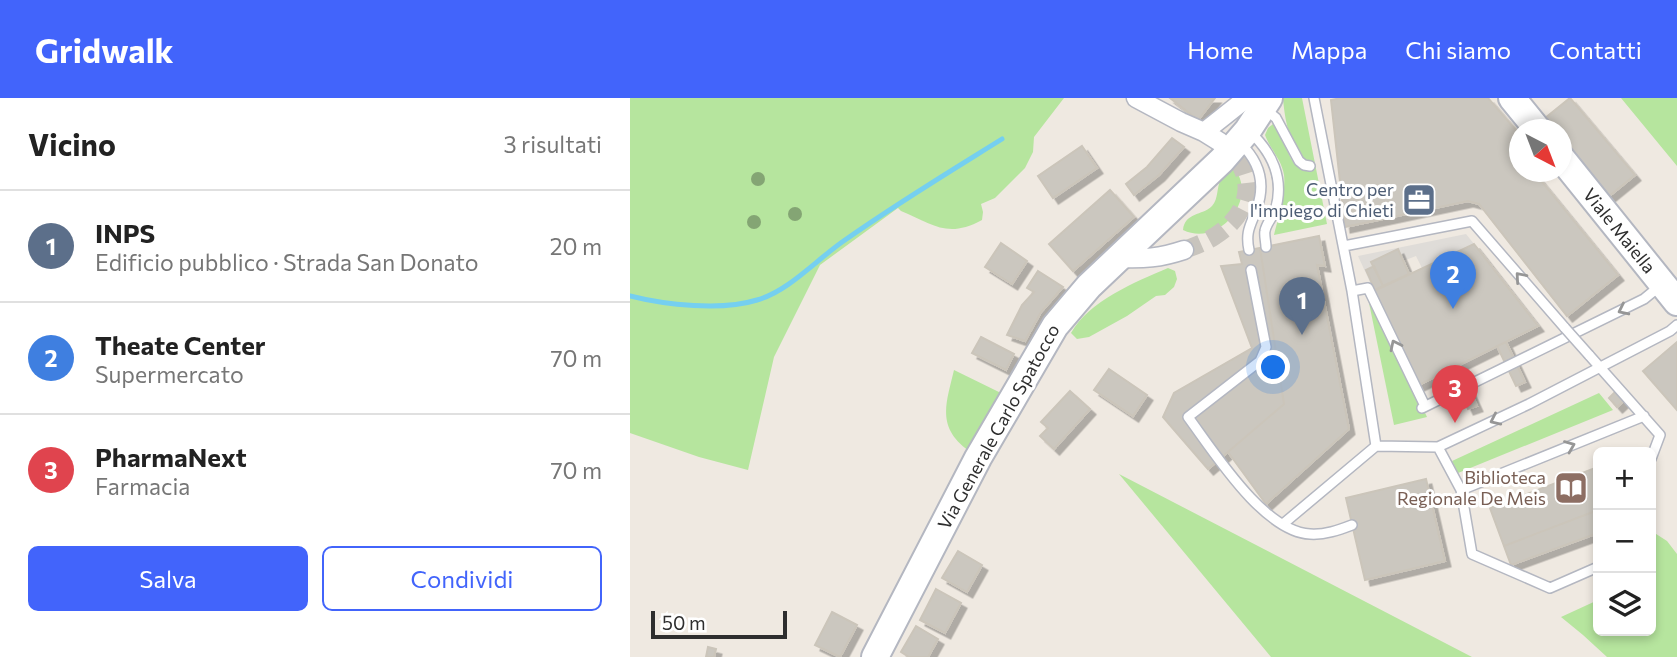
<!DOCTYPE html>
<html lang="it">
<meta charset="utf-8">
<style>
:root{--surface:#fff;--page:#f6f6f6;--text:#222;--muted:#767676;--line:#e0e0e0;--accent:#4264fb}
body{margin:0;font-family:Commissioner,sans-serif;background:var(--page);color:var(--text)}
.controls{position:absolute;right:21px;bottom:21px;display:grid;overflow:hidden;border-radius:10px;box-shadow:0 4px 10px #0003}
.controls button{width:63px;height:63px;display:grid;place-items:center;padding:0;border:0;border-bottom:2px solid var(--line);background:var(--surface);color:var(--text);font:35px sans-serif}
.compass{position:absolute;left:879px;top:21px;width:63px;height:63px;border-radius:50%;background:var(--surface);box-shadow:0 4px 10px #0003;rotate:138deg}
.scale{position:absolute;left:21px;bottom:18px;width:136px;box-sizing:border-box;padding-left:7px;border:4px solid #2e2e2e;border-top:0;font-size:19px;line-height:24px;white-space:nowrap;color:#2e2e2e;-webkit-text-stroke:5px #fff;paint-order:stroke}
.you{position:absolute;left:644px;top:270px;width:24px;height:24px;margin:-18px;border:5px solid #fff;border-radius:50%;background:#1a73e8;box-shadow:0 0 0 10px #1a73e833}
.badge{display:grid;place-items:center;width:46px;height:46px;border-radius:50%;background:var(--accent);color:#fff;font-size:23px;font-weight:700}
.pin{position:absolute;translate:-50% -58px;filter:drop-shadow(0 2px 4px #0008)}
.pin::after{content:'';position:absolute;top:37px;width:24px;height:21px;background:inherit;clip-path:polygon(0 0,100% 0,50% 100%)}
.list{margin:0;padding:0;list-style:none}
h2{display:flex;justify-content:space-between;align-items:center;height:91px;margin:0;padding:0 28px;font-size:30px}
h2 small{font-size:23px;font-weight:400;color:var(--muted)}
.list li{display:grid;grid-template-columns:46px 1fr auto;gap:21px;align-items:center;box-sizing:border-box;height:112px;padding:0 28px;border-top:2px solid var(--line)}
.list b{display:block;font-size:26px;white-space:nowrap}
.list p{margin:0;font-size:23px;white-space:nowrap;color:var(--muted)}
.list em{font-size:23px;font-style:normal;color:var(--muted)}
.actions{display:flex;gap:14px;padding:21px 28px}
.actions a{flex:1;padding:16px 0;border:2px solid var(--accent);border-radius:10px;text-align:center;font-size:24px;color:var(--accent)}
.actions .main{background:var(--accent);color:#fff}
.icon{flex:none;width:38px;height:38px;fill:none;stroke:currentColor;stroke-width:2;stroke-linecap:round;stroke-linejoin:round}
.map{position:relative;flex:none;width:1047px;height:559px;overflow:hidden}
header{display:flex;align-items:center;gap:42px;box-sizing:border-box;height:98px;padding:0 35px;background:var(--accent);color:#fff}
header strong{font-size:33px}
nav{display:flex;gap:38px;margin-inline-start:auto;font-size:24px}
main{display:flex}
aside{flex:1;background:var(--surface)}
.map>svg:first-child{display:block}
.green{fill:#b6e59e}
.plaza{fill:#dfdcd8}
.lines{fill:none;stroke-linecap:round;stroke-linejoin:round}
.stream{stroke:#75cff0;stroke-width:5}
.building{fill:#cbc7bf;stroke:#cbc5ba;stroke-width:2;filter:url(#shadow)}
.minor-tunnel{stroke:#c8c4bd;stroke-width:18;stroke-dasharray:18 9;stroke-linecap:butt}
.service-casing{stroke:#b4b7c1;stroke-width:12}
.minor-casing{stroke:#b4b7c1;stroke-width:21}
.secondary-casing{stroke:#b4b7c1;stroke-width:30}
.service{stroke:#fff;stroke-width:9}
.minor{stroke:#fff;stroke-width:18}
.secondary{stroke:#fff;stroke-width:26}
.service-bridge-casing{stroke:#b4b7c1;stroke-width:12;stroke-linecap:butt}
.service-bridge{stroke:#fff;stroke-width:9}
.tree{fill:#84a574}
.oneway{stroke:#969696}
.labels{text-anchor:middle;stroke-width:6;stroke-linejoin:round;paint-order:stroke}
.service-label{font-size:18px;fill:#4e5e75;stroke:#fff;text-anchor:end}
.street-label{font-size:18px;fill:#2e2e2e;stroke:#fff}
.education-label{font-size:18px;fill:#785e54;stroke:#fff;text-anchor:end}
</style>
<header>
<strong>Gridwalk</strong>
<nav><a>Home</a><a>Mappa</a><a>Chi siamo</a><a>Contatti</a></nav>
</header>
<main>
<aside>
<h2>Vicino<small>3 risultati</small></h2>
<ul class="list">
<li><span class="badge" style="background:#5c6f8a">1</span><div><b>INPS</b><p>Edificio pubblico · Strada San Donato</p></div><em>20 m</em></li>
<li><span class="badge" style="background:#3f7fe0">2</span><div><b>Theate Center</b><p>Supermercato</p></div><em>70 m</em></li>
<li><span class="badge" style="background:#e0444e">3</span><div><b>PharmaNext</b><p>Farmacia</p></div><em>70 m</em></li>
</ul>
<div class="actions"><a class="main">Salva</a><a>Condividi</a></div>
</aside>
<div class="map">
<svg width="1047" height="559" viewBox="0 0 1047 559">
<defs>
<filter id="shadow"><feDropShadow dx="5.5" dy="5.5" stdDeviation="0" flood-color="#0004"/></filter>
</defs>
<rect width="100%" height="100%" fill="#efe9e1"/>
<path class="green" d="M0 0H434L404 39 403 54 395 70 365 100 351 106 353 114 352 122C317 141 303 126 271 113L268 110 190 167 144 259 118 372 69 359 0 335Z
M653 0H672L697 126 644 137C648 122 656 92 654 77 652 62 640 51 635 37L638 30 643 26C654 39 655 52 664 65L670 66 673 62C672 54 669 53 665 47 657 36 654 13 653 0Z
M991 0H1047V68Z
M603 69C630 99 590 150 553 132 555 114 572 118 582 108 589 100 586 90 591 81 593 77 600 72 603 69Z
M538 170 545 173 547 181 544 189 535 197 526 198 497 218 459 239 447 241 441 235C459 203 505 184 538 170Z
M738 200H741L797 319 764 327Z
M324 272 373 296 339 353C306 329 316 306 324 272Z
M969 295 983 312 828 375 822 363Z
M489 376 842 559H641Z
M1023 434 1037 443 1047 456V559H977L953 537 931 519 968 502V533H1021V440Z"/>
<path class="plaza" d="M836 136 844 146 792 170 786 158 773 163 767 152 742 163 744 168 736 172 745 192 744 193 728 158Z"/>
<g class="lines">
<path class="stream" d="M0 198C35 207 92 213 127 202 159 193 187 161 215 142 266 106 319 74 372 41"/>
</g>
<path class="building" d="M540 0H585L568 22Z
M711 0H858L890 37V49L886 52 890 56V74H904L988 177 937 218 849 106 838 103 715 129 701 2Z
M940 0 1005 77 978 99 932 42V32H923L914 21Z
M542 40 554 49 529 77 504 97 496 86 517 69Z
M452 48 467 70 423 100 408 78Z
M480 92 504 119 443 173 419 146Z
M689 138 695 168 687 167 719 331 636 406 598 354 654 306 630 150Z
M371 145 397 163 382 186 355 169Z
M844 146 908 228 789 287 744 193Z
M630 150 654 306 578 371 533 319 544 295 622 250 591 168 612 166 609 154Z
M768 151 779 176 753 188 741 164Z
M744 168 753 188 745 192 736 172Z
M408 173 433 189 411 214 395 243 377 237 392 207 404 194 397 190Z
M351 239 384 256 376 272 342 255Z
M876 244 895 284 886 288 867 248Z
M1047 244V312L1013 273Z
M828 267 847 308 838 311 820 271Z
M479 271 517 297 503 318 464 292Z
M988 291 996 301 987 309 979 300Z
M440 293 460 311 424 351 410 338 418 330 411 324Z
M968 369V412L874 448 860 410Z
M796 381 815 463 735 482 716 400Z
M968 412V435L881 467 874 448Z
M328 453 352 467 337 494 312 480Z
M306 491 331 505 315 535 290 522Z
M202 514 227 527 210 559 185 547Z
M286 528 308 541 298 559H279L271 554Z
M78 549 86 551 84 559H76Z"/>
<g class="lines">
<path class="minor-tunnel" d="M554 152C565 148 576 144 585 138 623 114 628 76 593 46"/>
<defs>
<path id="service" d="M684 0 722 193 746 348 808 349 899 306 1040 233 1047 227
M635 11 646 20 669 63 674 67 680 68
M619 33C642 54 655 81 645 113 642 120 636 126 635 133 634 137 636 144 636 149
M610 45C629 63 636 84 627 110 621 127 615 133 619 152
M714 148 842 123 935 230
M621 172 636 249 630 263 558 319C584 354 634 434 680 436 695 437 709 432 722 427
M722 193 738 190 795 308
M959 257 1030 337 1021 361
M792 310 1014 201 1031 187
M808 349 831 392 842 456 920 490 968 469
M831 392 1014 318
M653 426 746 348"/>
<path id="minor" d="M506 0 551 24 574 34 590 44
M574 34 617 0
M489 160C514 161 530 160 554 152"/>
<path id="secondary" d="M882 0 908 32
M932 61 1047 204
M245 559 348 360 425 228 459 188 592 62 618 32 639 0"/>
</defs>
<use href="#service" class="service-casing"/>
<use href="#minor" class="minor-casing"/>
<use href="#secondary" class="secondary-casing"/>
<use href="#service" class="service"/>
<use href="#minor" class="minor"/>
<use href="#secondary" class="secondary"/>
<defs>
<path id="service-bridge" d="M935 230 959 257"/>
</defs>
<use href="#service-bridge" class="service-bridge-casing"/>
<use href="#service-bridge" class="service-bridge"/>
</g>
<g class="tree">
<circle cx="128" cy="81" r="7"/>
<circle cx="165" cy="116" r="7"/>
<circle cx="124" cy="124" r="7"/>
</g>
<defs><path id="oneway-chevron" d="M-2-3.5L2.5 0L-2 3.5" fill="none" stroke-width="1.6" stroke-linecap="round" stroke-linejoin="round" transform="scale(1.75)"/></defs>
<g class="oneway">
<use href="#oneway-chevron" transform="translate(890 179) rotate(-131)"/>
<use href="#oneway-chevron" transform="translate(993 212) rotate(154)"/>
<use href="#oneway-chevron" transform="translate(765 247) rotate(-116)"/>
<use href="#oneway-chevron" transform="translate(865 322) rotate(155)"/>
<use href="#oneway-chevron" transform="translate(940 348) rotate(-22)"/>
</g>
<defs>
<symbol id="office-square" viewBox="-11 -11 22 22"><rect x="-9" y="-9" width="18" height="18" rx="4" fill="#5c6f8a" stroke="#fff"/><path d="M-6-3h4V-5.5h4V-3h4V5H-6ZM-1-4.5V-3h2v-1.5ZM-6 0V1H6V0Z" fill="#fff"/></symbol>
<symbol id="library-square" viewBox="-11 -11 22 22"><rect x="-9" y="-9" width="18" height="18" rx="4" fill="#8d6e63" stroke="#fff"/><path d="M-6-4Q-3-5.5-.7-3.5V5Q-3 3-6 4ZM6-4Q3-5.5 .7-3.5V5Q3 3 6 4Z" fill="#fff"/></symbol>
</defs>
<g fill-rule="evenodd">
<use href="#office-square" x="770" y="83" width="38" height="38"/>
<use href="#library-square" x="922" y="371" width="38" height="38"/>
</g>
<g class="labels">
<g class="service-label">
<text x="764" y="98">Centro per<tspan x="764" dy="21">l'impiego di Chieti</tspan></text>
</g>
<g class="street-label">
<text transform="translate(989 133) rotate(51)" y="6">Viale Maiella</text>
<text transform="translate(369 329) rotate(-61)" y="6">Via Generale Carlo Spatocco</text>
</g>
<g class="education-label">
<text x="916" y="386">Biblioteca<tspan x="916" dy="21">Regionale De Meis</tspan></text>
</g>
</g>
</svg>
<div class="controls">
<button>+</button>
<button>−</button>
<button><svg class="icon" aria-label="layers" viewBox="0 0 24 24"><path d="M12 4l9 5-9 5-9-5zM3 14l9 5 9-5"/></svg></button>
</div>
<svg class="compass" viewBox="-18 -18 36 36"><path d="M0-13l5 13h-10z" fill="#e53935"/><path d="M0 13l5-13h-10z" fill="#767676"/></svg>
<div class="scale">50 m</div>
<div class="you"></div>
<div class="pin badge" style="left:672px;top:237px;background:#5c6f8a">1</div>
<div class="pin badge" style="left:823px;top:211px;background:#3f7fe0">2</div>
<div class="pin badge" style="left:825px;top:325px;background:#e0444e">3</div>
</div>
</main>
